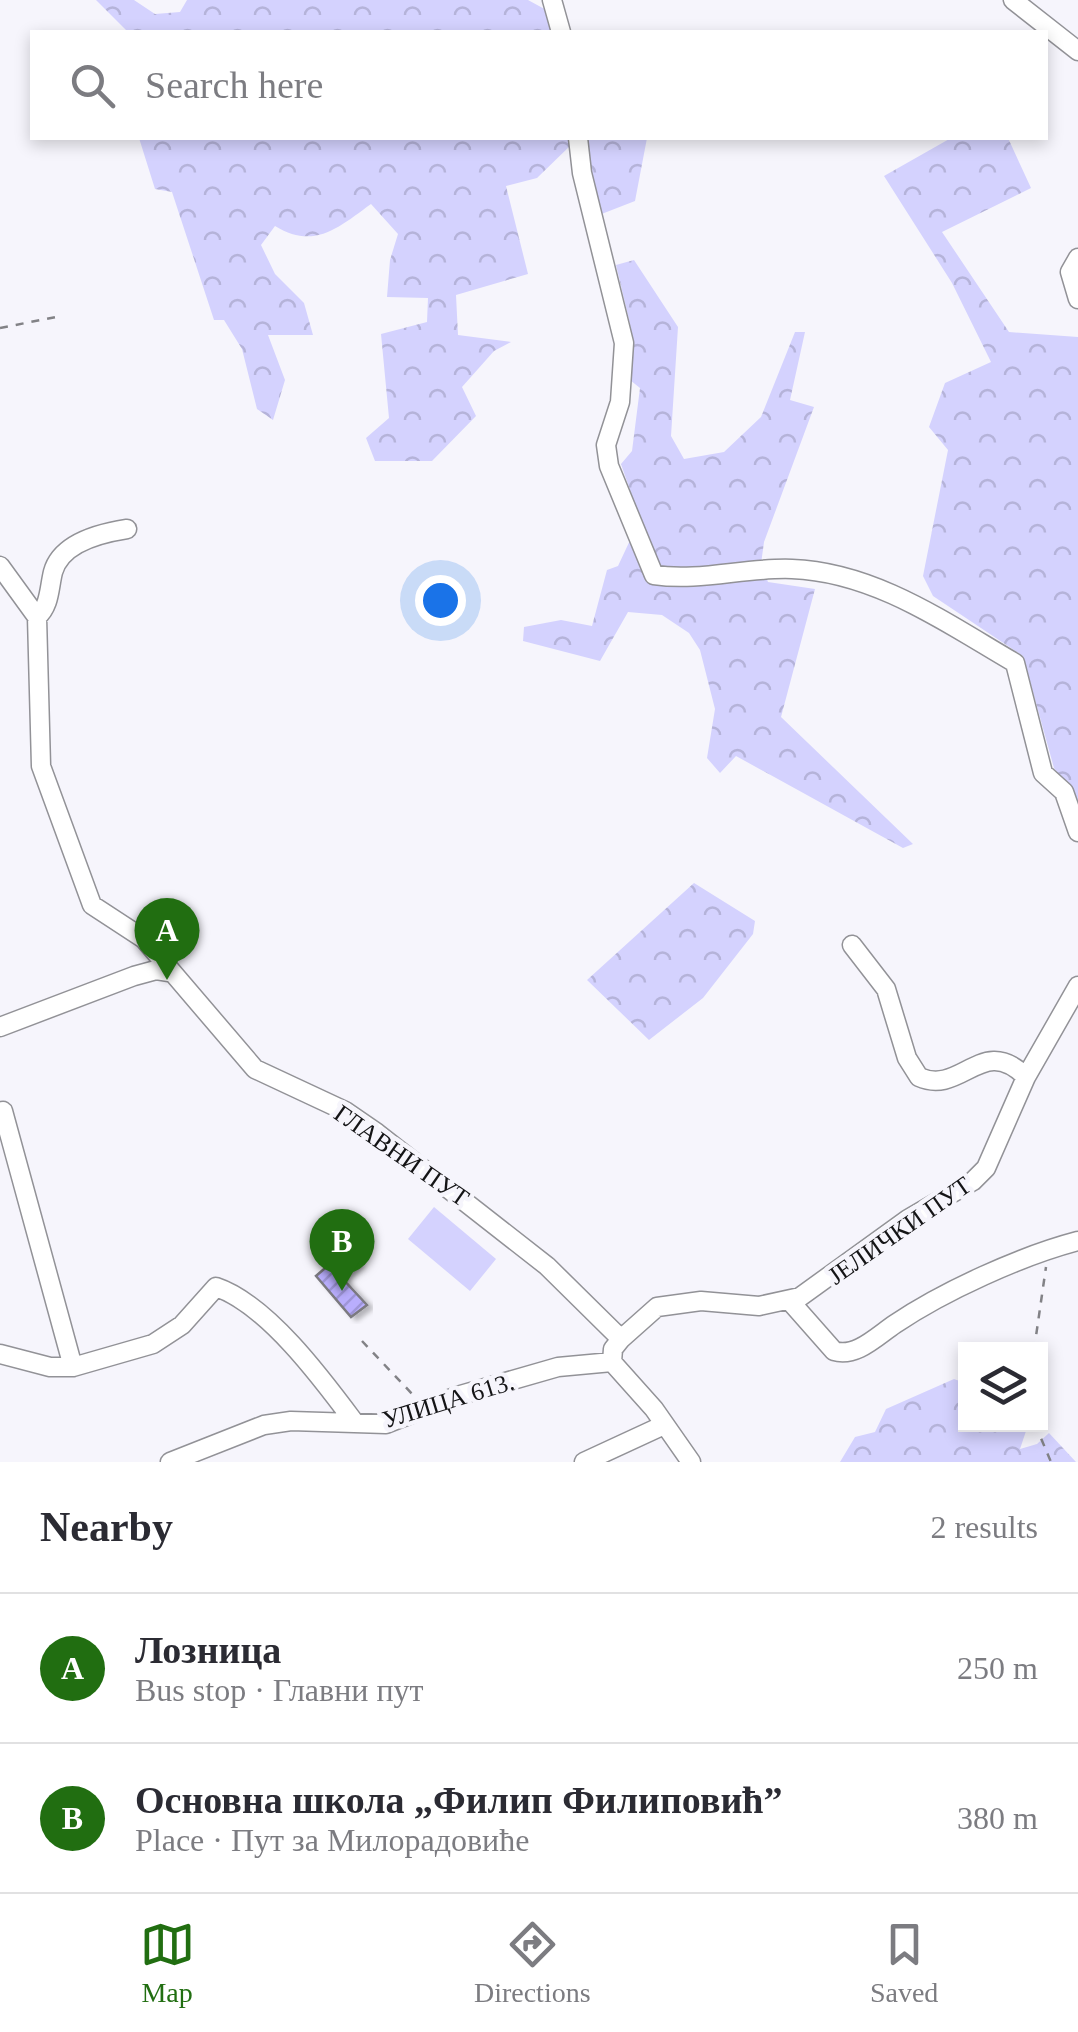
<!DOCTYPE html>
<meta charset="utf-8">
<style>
:root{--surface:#fff;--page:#f2f2f3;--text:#2b2b33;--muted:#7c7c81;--line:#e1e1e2;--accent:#216e11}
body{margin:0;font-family:Georgia,serif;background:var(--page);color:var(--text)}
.controls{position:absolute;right:30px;bottom:30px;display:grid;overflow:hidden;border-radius:0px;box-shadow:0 5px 15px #0003}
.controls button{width:90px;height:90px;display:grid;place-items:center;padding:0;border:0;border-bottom:2px solid var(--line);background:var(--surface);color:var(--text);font:50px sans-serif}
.you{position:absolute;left:440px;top:600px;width:35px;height:35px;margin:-25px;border:8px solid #fff;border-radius:50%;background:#1a73e8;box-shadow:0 0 0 15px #1a73e833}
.badge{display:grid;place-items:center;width:65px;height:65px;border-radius:50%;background:var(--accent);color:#fff;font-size:32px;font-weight:700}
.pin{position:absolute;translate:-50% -82px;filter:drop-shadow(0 2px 5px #0008)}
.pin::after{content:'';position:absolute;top:52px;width:35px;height:30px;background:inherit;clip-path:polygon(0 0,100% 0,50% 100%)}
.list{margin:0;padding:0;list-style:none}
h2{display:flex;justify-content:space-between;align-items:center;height:130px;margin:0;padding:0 40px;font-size:42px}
h2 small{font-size:32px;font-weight:400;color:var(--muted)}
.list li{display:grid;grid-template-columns:65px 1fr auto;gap:30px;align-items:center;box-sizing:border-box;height:150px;padding:0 40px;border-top:2px solid var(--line)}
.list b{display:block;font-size:38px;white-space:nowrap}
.list p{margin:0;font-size:32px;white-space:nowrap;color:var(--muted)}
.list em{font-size:32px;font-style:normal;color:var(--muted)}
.icon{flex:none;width:55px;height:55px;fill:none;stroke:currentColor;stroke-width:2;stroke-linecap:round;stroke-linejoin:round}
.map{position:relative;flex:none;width:1078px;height:1462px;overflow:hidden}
.search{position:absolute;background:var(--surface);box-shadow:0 5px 15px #0003;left:30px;right:30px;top:30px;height:110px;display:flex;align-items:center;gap:25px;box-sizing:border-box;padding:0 35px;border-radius:0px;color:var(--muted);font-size:38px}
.sheet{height:430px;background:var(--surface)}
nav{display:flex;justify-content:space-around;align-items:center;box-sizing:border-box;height:140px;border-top:2px solid var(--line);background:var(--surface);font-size:28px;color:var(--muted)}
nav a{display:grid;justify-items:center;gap:5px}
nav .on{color:var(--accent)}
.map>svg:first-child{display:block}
.forest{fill:url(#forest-crowns)}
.park{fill:#d4d2fe}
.building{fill:url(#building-hatch);stroke:#7b7a80;stroke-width:2.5;filter:url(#shadow)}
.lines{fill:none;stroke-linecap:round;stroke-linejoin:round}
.minor-casing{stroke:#929297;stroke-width:21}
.path{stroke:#828286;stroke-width:2.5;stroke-dasharray:8 8;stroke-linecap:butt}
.minor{stroke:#fff;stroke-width:18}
.labels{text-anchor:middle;stroke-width:9;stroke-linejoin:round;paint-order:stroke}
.street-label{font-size:25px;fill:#141416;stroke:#f6f5fc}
</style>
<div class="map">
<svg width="1078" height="1462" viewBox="0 0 1078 1462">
<defs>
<pattern id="forest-crowns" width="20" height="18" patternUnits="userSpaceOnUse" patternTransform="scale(2.5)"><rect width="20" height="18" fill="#d4d2fe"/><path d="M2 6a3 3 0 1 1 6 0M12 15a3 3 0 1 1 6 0" fill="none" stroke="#b5b3d9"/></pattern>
<pattern id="building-hatch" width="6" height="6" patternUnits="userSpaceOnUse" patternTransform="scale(2.5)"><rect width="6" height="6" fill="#b9aefd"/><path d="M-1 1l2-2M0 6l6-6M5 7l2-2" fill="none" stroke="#9e95d8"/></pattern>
<filter id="shadow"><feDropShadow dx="5.5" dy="3" stdDeviation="2.5" flood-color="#0004"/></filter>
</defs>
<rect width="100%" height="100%" fill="#f6f5fc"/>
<path class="forest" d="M96 0H134L155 14 180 12 187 0H528L550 12 554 32H128Z
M139 138H571L572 144 537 178 506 186 528 274 456 295 458 335 511 342 494 351 462 387 476 416 432 461H375L366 438 389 418 381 334 427 322 428 298 387 297 390 260 398 234 371 204C338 228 314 250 275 226L261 245 275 274 304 303 313 335H268L285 380 273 420 257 409 242 349 224 320H214L172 192 155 189Z
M586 138H647L635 201 599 215Z
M951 138H1008L1031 188 942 232 1009 332 1078 337V803L1054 768 1023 656 933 596 923 576 948 450 929 427 945 383 991 362 952 283 884 176Z
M634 260 678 327 671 436 684 459 724 452 761 417 795 332H805L790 400 814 407 764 542 761 564 768 582 815 589 781 717 913 844 903 848 736 756 720 773 707 758 715 709 700 650 689 633 662 615 628 612 600 661 523 641 524 627 561 620 592 626 607 570 618 566 640 519 621 464 632 451 640 388 630 380V324L616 265Z
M694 883 755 921 753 934 703 998 649 1040 587 980Z
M954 1379 965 1383 966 1424 1028 1425 1020 1449 1037 1444 1049 1433 1076 1462H840L855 1437 875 1432 886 1409Z"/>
<path class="park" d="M434 1207 496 1259 470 1291 408 1239Z"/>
<path class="building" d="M346 1250 358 1264 342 1278 367 1305 351 1317 316 1276Z"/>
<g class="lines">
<defs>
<path id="minor" d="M552 0 561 32
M1013 0 1078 51
M578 138 582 173 624 343 620 402 606 445 609 466 654 575C700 582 746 567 792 569 875 572 946 623 1015 663L1043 773 1064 792 1078 832
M1078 258 1070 272 1078 299
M0 566 37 617 41 766 92 905 144 939 255 1069 345 1111 377 1133 547 1266 621 1339
M37 617C50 606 49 588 53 572 61 543 101 533 127 529
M852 945 886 989 907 1058 919 1077C962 1096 982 1033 1026 1077
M0 1027 134 976 156 970 169 972
M3 1111 73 1367
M789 1300 834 1351C856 1358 877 1336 895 1324 944 1291 1021 1256 1078 1241
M0 1354 50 1367H73L153 1344 182 1325 216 1287C267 1304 323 1380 355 1423
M170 1462 264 1425 291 1421 386 1424 457 1396 558 1367 612 1362
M584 1462 664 1425
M691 1462 654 1409 612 1362 613 1349 621 1339 657 1307 701 1301 759 1306 800 1297 908 1219 973 1181 986 1168 1026 1077 1078 986"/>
</defs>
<use href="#minor" class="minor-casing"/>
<path class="path" d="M0 328 61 316
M362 1341 415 1397
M1034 1350 1046 1267
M1035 1424 1051 1462"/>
<use href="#minor" class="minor"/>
</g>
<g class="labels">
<g class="street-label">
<text transform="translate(402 1155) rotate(35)" y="9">ГЛАВНИ ПУТ</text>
<text transform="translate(899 1230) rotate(-35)" y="9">ЈЕЛИЧКИ ПУТ</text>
<text transform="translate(448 1400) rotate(-17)" y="9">УЛИЦА 613.</text>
</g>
</g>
</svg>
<div class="controls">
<button><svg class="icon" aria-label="layers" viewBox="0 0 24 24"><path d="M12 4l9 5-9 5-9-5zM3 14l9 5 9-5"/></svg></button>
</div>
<div class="you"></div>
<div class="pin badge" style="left:167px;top:980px">A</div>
<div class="pin badge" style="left:342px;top:1291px">B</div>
<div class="search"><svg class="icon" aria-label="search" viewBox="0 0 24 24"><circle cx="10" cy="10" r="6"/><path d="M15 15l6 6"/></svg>Search here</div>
</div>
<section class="sheet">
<h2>Nearby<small>2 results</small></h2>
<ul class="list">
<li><span class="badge">A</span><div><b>Лозница</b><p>Bus stop · Главни пут</p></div><em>250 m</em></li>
<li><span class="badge">B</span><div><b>Основна школа „Филип Филиповић”</b><p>Place · Пут за Милорадовиће</p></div><em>380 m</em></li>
</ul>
</section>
<nav>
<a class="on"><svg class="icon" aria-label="map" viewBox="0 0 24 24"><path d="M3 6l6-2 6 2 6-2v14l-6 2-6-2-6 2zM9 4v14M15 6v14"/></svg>Map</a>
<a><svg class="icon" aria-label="directions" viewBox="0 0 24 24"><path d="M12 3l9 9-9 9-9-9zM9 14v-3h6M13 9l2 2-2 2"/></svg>Directions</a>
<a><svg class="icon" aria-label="saved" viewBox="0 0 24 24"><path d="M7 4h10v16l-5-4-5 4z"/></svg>Saved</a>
</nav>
